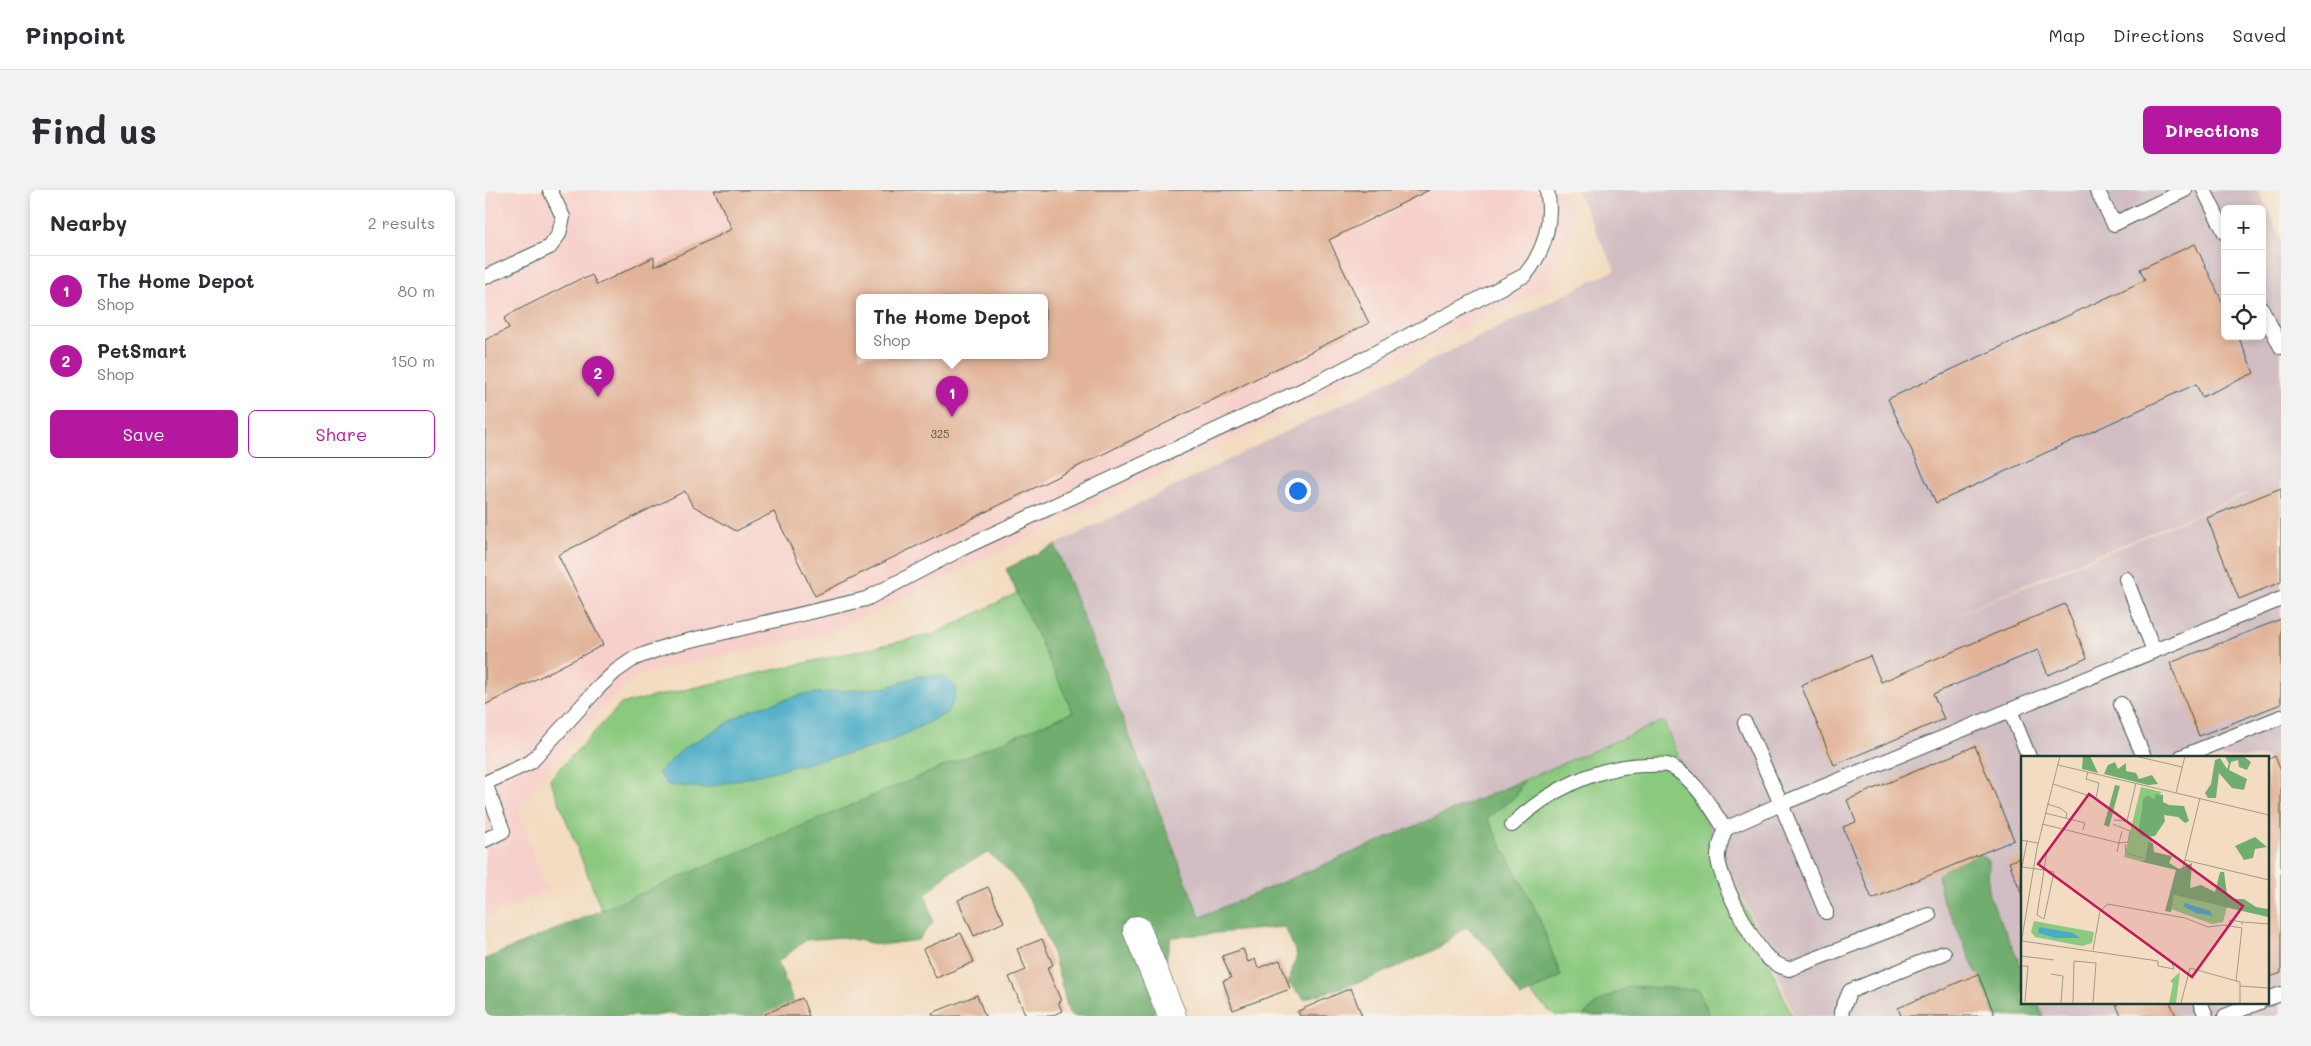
<!DOCTYPE html>
<meta charset="utf-8">
<style>
:root{--surface:#fff;--page:#f2f2f3;--text:#2b2b33;--muted:#7c7c81;--line:#e1e1e2;--accent:#b5179e}
body{margin:0;font-family:Mali,sans-serif;background:var(--page);color:var(--text)}
.controls{position:absolute;right:15px;top:15px;display:grid;overflow:hidden;border-radius:8px;box-shadow:0 2px 8px #0003}
.controls button{width:45px;height:45px;display:grid;place-items:center;padding:0;border:0;border-bottom:1px solid var(--line);background:var(--surface);color:var(--text);font:25px sans-serif}
.you{position:absolute;left:812px;top:300px;width:18px;height:18px;margin:-12px;border:4px solid #fff;border-radius:50%;background:#1a73e8;box-shadow:0 0 0 8px #1a73e833}
.badge{display:grid;place-items:center;width:32px;height:32px;border-radius:50%;background:var(--accent);color:#fff;font-size:16px;font-weight:700}
.pin{position:absolute;translate:-50% -41px;filter:drop-shadow(0 1px 2px #0008)}
.pin::after{content:'';position:absolute;top:26px;width:18px;height:15px;background:inherit;clip-path:polygon(0 0,100% 0,50% 100%)}
.popup{position:absolute;left:371px;top:104px;width:192px;height:65px;box-sizing:border-box;display:grid;place-content:center;border-radius:8px;background:var(--surface);filter:drop-shadow(0 1px 4px #0005);font-size:16px;white-space:nowrap;color:var(--muted)}
.popup b{font-size:19px;color:var(--text)}
.popup::after{content:'';position:absolute;left:50%;top:100%;margin-left:-10px;border:10px solid transparent;border-top-color:var(--surface)}
.list{margin:0;padding:0;list-style:none}
h2{display:flex;justify-content:space-between;align-items:center;height:65px;margin:0;padding:0 20px;font-size:21px}
h2 small{font-size:16px;font-weight:400;color:var(--muted)}
.list li{display:grid;grid-template-columns:32px 1fr auto;gap:15px;align-items:center;box-sizing:border-box;height:70px;padding:0 20px;border-top:1px solid var(--line)}
.list b{display:block;font-size:19px;white-space:nowrap}
.list p{margin:0;font-size:16px;white-space:nowrap;color:var(--muted)}
.list em{font-size:16px;font-style:normal;color:var(--muted)}
.actions{display:flex;gap:10px;padding:15px 20px}
.actions a{flex:1;padding:11px 0;border:1px solid var(--accent);border-radius:8px;text-align:center;font-size:18px;color:var(--accent)}
.actions .main{background:var(--accent);color:#fff}
.icon{flex:none;width:28px;height:28px;fill:none;stroke:currentColor;stroke-width:2;stroke-linecap:round;stroke-linejoin:round}
.map{position:relative;flex:none;width:1796px;height:826px;overflow:hidden;border-radius:8px}
header{display:flex;align-items:center;gap:30px;box-sizing:border-box;height:70px;padding:0 25px;background:var(--surface);border-bottom:1px solid var(--line)}
header strong{font-size:24px}
nav{display:flex;gap:28px;margin-inline-start:auto;font-size:18px}
.intro{display:flex;align-items:center;justify-content:space-between;box-sizing:border-box;height:120px;padding:0 30px}
h1{margin:0;font-size:35px}
.button{padding:12px 22px;border-radius:8px;background:var(--accent);color:#fff;font-size:18px;font-weight:700}
main{display:flex;gap:30px;padding:0 30px}
aside{flex:1;background:var(--surface);border-radius:8px;box-shadow:0 2px 8px #0003}
.map>svg:first-child{display:block}
.built{fill:#f7d0cb;fill-rule:evenodd}
.industrial{fill:#d2bec2;fill-rule:evenodd}
.green{fill:#8bc97f;stroke:#55835a}
.forest{fill:#70ad6e;stroke:#487551}
.water{fill:#48acc7;stroke:#34747e}
.building{fill:#e2b399;fill-rule:evenodd}
.lines{fill:none;stroke-linecap:round;stroke-linejoin:round}
.lane-casing{stroke:#3f5549;stroke-width:16}
.street-casing{stroke:#3f5549;stroke-width:29}
.lane{stroke:#fff;stroke-width:14}
.street{stroke:#fff;stroke-width:28}
.labels{text-anchor:middle;stroke-width:4;stroke-linejoin:round;paint-order:stroke}
.number-label{font-size:11px;fill:#505a4d}
.inset-road{fill:none;stroke:#9e9c89;stroke-width:1}
.view{fill:#c2185b;fill-opacity:0.15;stroke:#c2185b;stroke-width:2.5}
.inset-edge{fill:none;stroke:#1f3d34;stroke-width:2.5}
</style>
<header>
<strong>Pinpoint</strong>
<nav><a>Map</a><a>Directions</a><a>Saved</a></nav>
</header>
<div class="intro"><h1>Find us</h1><a class="button">Directions</a></div>
<main>
<aside>
<h2>Nearby<small>2 results</small></h2>
<ul class="list">
<li><span class="badge">1</span><div><b>The Home Depot</b><p>Shop</p></div><em>80 m</em></li>
<li><span class="badge">2</span><div><b>PetSmart</b><p>Shop</p></div><em>150 m</em></li>
</ul>
<div class="actions"><a class="main">Save</a><a>Share</a></div>
</aside>
<div class="map">
<svg width="1796" height="826" viewBox="0 0 1796 826">
<rect width="100%" height="100%" fill="#f7f3e8"/>
<filter id="ink" filterUnits="userSpaceOnUse"><feTurbulence type="fractalNoise" baseFrequency=".02" numOctaves="2"/><feDisplacementMap in="SourceGraphic" scale="10" xChannelSelector="R" yChannelSelector="G"/><feConvolveMatrix kernelMatrix="1 2 1 2 8 2 1 2 1" color-interpolation-filters="sRGB"/></filter>
<filter id="wash" filterUnits="userSpaceOnUse"><feTurbulence type="fractalNoise" baseFrequency=".0096" numOctaves="4" result="noise"/><feDisplacementMap in="SourceGraphic" scale="20" xChannelSelector="R" yChannelSelector="G"/><feGaussianBlur stdDeviation="1.12" result="paint"/><feColorMatrix in="noise" values="0 0 0 0 0 0 0 0 0 0 0 0 0 0 0 0 0 1.4 0 .05"/><feComposite in="paint" operator="in"/></filter>
<g filter="url(#wash)">
<rect width="100%" height="100%" fill="#f3dcc1"/>
<path class="built" d="M0 0H1078L1089 23 1085 47 1059 99 346 443 180 478 148 487 74 566 33 620 61 700 0 728ZM374 108H560V166H374Z"/>
<path class="industrial" d="M1091 0H1773L1796 49V826H1309L1297 795 1178 532 715 727 570 355 1130 80ZM1740 19H1777V146H1740ZM1763 303V304L1455 432 1560 386ZM1537 567H1782V812H1537Z"/>
<path class="green" d="M534 402 588 522 117 721 65 589 136 514 449 444Z
M1178 531 1307 826H1225L1213 800 1116 810 1098 826H1070L1045 803 1076 786 1053 725 1002 628 1031 606 1039 590Z"/>
<path class="forest" d="M570 355 715 727 1039 590 1031 606 1002 628 1053 725 1076 786 1036 807 1006 760 981 737 950 760 884 789 819 809 803 793 812 765 800 737 686 747 668 826H587L583 821C570 765 552 698 503 663L464 682 441 705 448 733 433 750 396 755 357 747 321 750 293 772 314 826H196L188 823 168 826H0V769L588 522 521 379Z
M1495 664 1504 670 1503 703 1537 779V812H1552L1558 826H1510L1467 727 1458 713 1453 685 1462 678Z
M1145 796 1213 800 1225 826H1098L1116 810Z"/>
<path class="water" d="M433 486H458L471 497 469 509 462 523 398 555 220 598 183 595 173 583 199 558 265 520 319 504 403 497Z"/>
<g id="blocks">
<path class="building" d="M229 0H944L844 50 884 133 330 406 289 322 251 341 207 315 200 301 73 365 118 455 0 515V150L24 138 19 129 27 123 97 88 99 89 107 85 112 95 169 67V77L247 39ZM374 108H560V166H374Z
M1710 54 1740 118V146H1753L1769 183 1717 207 1711 194 1451 313 1403 209 1660 90 1655 79Z
M1796 298V392L1754 409 1722 328Z
M1580 414 1602 468 1563 485 1553 460 1448 504 1459 529 1349 575 1316 495 1385 466 1396 492Z
M1796 429V514L1714 546 1685 473Z
M1490 556 1529 650 1387 709 1358 637 1371 632 1362 610Z
M1790 566 1796 581V783L1782 788V570Z
M1537 667V705L1524 672Z
M503 697 519 732 489 746 473 710Z
M476 743 489 772 451 788 438 759Z
M557 749 568 775 562 778 576 811 573 812 577 821 566 826H541L524 787 541 780 532 759Z
M758 759 763 772 770 769 773 778 795 770 805 799 748 820 738 791 746 788 737 766Z
M1493 784 1510 826H1416L1413 818Z
M866 798 877 826H815L813 821Z
M492 805 500 826H449L447 823Z
M317 808 324 826H281L280 824Z
M1630 812H1685L1691 826H1636Z"/>
</g>
</g>
<g filter="url(#ink)">
<use href="#blocks" fill-opacity="0" stroke="#3f5549" stroke-width="1"/>
<g class="lines">
<defs>
<path id="lane" d="M1612 0 1629 34 1700 0
M1719 0 1740 43
M0 87 65 57 74 44 78 27 65 0
M1777 119 1796 157
M1641 389 1669 461
M1636 514 1659 567
M1525 520 1544 567
M1260 533 1296 614 1240 639C1238 647 1232 660 1233 669 1236 691 1266 750 1281 766 1287 772 1296 777 1304 779L1444 725
M1696 567 1796 527
M0 593 46 572 114 497 131 481 150 468 185 455 381 409 478 358 828 195 1040 85C1060 61 1068 31 1062 0
M1027 635C1062 601 1113 575 1163 575 1169 575 1179 573 1185 576 1210 589 1225 616 1240 639
M0 650 18 641 0 593
M1341 722 1296 614 1796 409
M1782 809 1796 804
M1715 812 1721 826
M1357 826 1356 822 1365 801 1459 763
M1740 826 1775 812"/>
<path id="street" d="M652 740 687 826"/>
</defs>
<use href="#lane" class="lane-casing"/>
<use href="#street" class="street-casing"/>
<use href="#lane" class="lane"/>
<use href="#street" class="street"/>
</g>
</g>
<g class="labels">
<g class="number-label">
<text x="455" y="248">325</text>
</g>
</g>
<g transform="translate(1536 566)">
<rect width="248" height="248" fill="#f3dcc1"/>
<path d="M120 31 141 36 133 43 127 41 121 49 117 76 130 81 131 86H127L124 104 118 105 103 101ZM153 139 206 151 202 166 191 168 150 153ZM13 165 73 176 71 187 61 190 14 181 10 176ZM159 216 155 247H148L152 227 149 225Z" fill="#8bc97f"/>
<path d="M62 0H69L77 17 61 13ZM204 0H222L230 6 226 14 218 11 217 4 210 6 208 14 226 23 223 34 211 32 198 17 195 42H187L184 37 190 28 194 4 199 2 206 13 208 8ZM94 6 97 13 105 7V15L115 17 118 23 131 19 137 28 127 29 83 18 87 9ZM94 29 99 30 88 71 83 69ZM135 38 142 39V46L148 49 163 50 168 65 164 67 157 61 143 59 144 65 134 80 122 81 117 76 122 44 126 39 133 43ZM234 81 246 91 234 93 232 102 223 104 214 90ZM127 86 132 87 133 96 151 100 148 107 158 113 171 107 169 132 180 129 194 136 199 116H203L206 138 214 143H223L235 151 247 153V161L153 139 150 156 144 155 155 114 118 105 124 104Z" fill="#70ad6e"/>
<path d="M164 147 189 155 192 160 175 157 162 150ZM18 171 52 177 59 182H35L17 177Z" fill="#48acc7"/>
<path class="inset-road" d="M114 0 161 11M37 9 248 59M32 28 75 42 78 27 65 23 67 16M155 37 164 0M26 48 39 52 46 57 45 62M24 57 64 67 62 74M93 64 106 65 115 27M21 68 98 87 101 75M92 68 109 75 107 86 98 87 96 96M0 84 17 87M6 85 1 111 23 114 26 95M104 88 105 97 122 102M164 104 248 124M23 114 33 116 23 163 16 159ZM161 116 179 42M221 166 248 168M208 170 209 164 221 166V169M1 185 137 205V210L153 213 151 207M0 188 16 92 39 0M72 194 79 155 87 148 164 162 187 171 203 169 221 172 215 225M0 200 33 204M0 210H7L4 246M30 218 42 220 40 247M219 230 248 232M52 247 53 205 75 207 72 247M160 247 169 212 219 226V247"/>
<path class="view" d="M68 38 222 150 171 221 17 108Z"/>
<rect width="248" height="248" class="inset-edge"/>
</g>
</svg>
<div class="controls">
<button>+</button>
<button>−</button>
<button><svg class="icon" aria-label="locate" viewBox="0 0 24 24"><circle cx="12" cy="12" r="6"/><path d="M12 2v4M12 18v4M2 12h4M18 12h4"/></svg></button>
</div>
<div class="you"></div>
<div class="pin badge" style="left:467px;top:227px">1</div>
<div class="popup"><b>The Home Depot</b>Shop</div>
<div class="pin badge" style="left:113px;top:207px">2</div>
</div>
</main>
